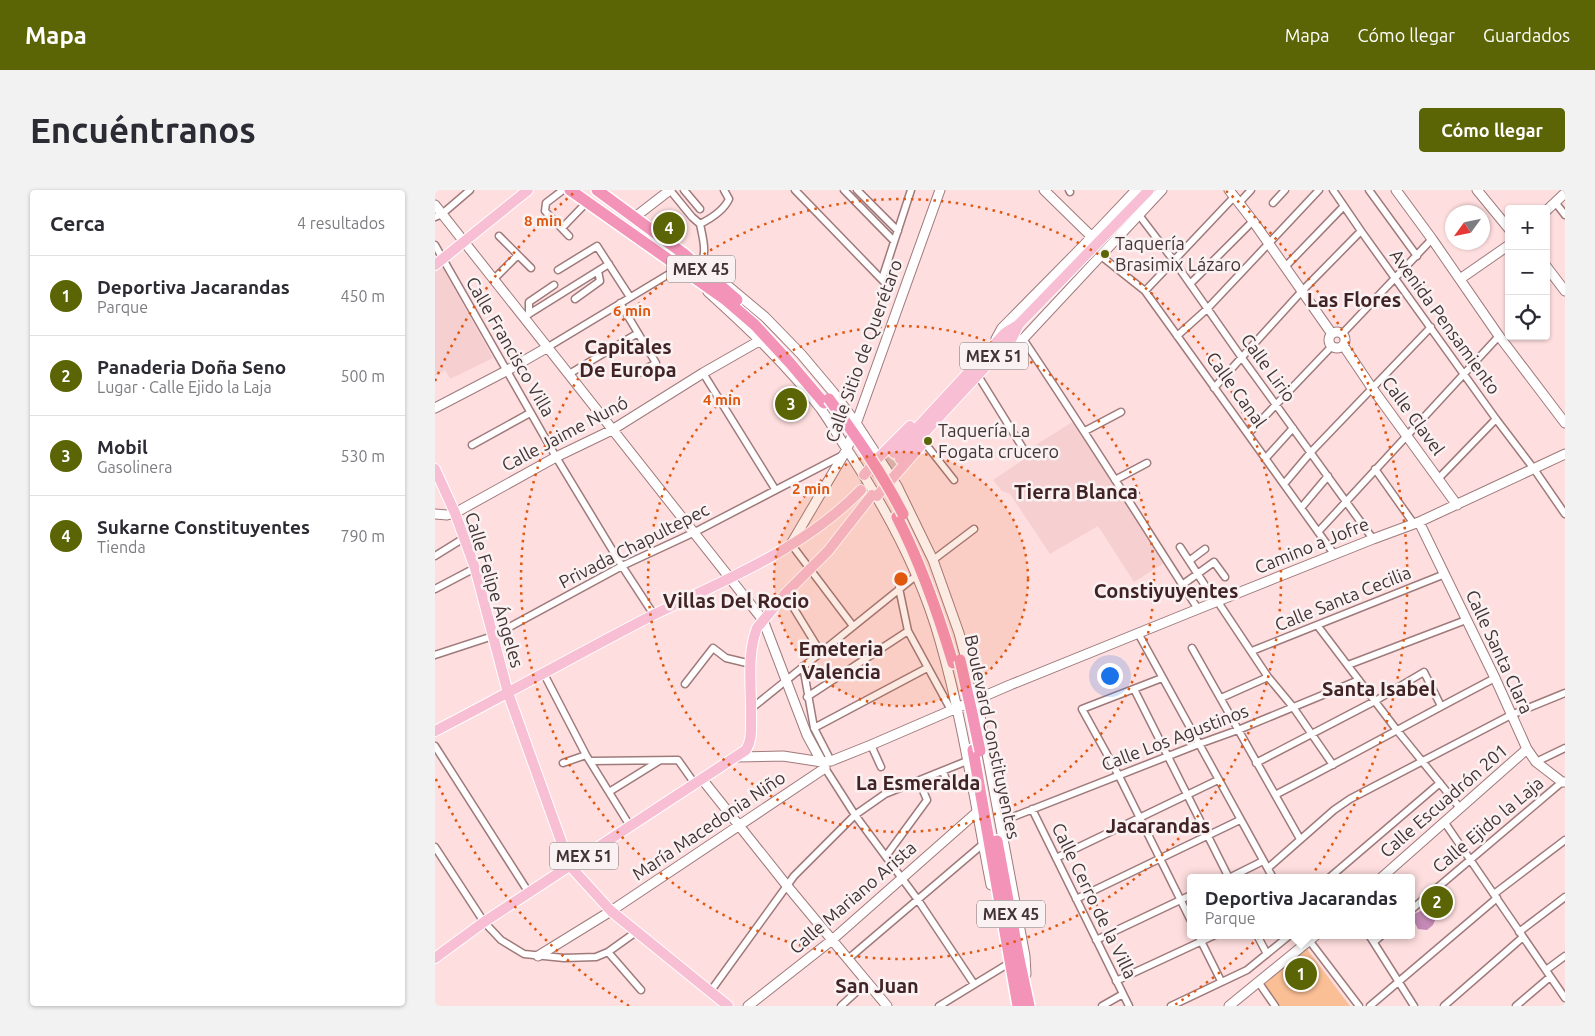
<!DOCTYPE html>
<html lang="es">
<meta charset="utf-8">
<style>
:root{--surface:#fff;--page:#f2f2f3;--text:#2b2b33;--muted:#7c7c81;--line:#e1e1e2;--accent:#5b6505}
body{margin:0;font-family:Ubuntu,sans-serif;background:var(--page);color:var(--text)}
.controls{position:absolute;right:15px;top:15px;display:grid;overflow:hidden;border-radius:5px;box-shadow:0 1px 4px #0004}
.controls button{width:45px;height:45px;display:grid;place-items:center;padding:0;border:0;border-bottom:1px solid var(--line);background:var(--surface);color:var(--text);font:25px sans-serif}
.compass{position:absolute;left:1010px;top:15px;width:45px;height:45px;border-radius:50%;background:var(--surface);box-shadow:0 1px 4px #0004;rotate:237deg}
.you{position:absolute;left:674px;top:485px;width:18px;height:18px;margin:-12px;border:4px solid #fff;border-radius:50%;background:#1a73e8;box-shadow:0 0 0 8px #1a73e833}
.badge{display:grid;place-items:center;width:32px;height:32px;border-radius:50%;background:var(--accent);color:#fff;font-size:16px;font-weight:700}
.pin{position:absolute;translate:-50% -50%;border:2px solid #fff;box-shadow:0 1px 5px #0006}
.popup{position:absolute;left:752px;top:684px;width:228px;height:65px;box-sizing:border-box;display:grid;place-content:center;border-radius:5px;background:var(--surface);filter:drop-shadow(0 1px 4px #0005);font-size:16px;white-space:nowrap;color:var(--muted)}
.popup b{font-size:19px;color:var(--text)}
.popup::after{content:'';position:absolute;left:50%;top:100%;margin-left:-10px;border:10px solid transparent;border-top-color:var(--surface)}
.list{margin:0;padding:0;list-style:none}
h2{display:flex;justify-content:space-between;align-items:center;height:65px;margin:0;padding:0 20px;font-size:21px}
h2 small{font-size:16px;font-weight:400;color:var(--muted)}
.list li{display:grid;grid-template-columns:32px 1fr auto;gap:15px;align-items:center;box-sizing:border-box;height:80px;padding:0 20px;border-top:1px solid var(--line)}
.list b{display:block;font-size:19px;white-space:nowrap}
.list p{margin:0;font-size:16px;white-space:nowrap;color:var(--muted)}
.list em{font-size:16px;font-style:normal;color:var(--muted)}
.icon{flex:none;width:28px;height:28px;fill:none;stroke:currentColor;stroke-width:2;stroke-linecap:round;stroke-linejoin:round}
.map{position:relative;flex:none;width:1130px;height:816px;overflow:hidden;border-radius:5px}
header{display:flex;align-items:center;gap:30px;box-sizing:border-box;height:70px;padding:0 25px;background:var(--accent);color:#fff}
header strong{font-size:24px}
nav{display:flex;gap:28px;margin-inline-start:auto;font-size:18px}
.intro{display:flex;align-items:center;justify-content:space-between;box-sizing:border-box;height:120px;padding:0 30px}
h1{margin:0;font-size:35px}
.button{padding:12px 22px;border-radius:5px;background:var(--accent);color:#fff;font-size:18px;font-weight:700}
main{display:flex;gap:30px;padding:0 30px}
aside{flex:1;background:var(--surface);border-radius:5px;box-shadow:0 1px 4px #0004}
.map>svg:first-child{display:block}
.built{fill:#f6cfd0}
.green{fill:#fbbf95}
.water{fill:#c58ab6}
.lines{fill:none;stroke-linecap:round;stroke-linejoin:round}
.primary-tunnel{stroke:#d9bcbd;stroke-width:10;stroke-dasharray:10 5;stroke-linecap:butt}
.street-casing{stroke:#9f7a7b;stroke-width:9}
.secondary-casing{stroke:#9f7a7b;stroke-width:11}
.primary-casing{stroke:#fff;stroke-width:12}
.highway-casing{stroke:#fff;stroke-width:14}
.street{stroke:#fff;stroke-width:6}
.secondary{stroke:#fff;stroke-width:9}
.primary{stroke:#f8bed4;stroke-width:10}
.highway{stroke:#f493b8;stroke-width:11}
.highway-bridge-casing{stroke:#fff;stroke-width:14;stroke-linecap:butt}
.highway-bridge{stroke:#f493b8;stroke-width:11}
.ring{fill:none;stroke:#e0570e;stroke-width:2.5;stroke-dasharray:2.5 5}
.poi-dot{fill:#5b6505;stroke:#faf2f2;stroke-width:2}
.labels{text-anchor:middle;stroke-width:5;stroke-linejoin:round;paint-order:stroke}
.shield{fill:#faf2f2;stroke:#7a6c6d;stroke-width:1}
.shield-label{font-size:16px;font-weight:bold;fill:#433334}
.poi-label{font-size:18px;fill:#433334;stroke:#faf2f2;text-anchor:start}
.street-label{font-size:18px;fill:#433334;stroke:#faf2f2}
.quarter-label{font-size:20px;font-weight:bold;fill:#412325;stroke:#faf2f2}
.centre{fill:#e0570e;stroke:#faf2f2;stroke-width:2.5}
.ring-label{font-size:15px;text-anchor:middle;font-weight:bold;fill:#e0570e;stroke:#faf2f2;stroke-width:5;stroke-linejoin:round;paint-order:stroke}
</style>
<header>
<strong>Mapa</strong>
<nav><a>Mapa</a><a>Cómo llegar</a><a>Guardados</a></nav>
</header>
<div class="intro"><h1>Encuéntranos</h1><a class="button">Cómo llegar</a></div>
<main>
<aside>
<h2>Cerca<small>4 resultados</small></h2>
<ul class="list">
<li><span class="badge">1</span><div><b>Deportiva Jacarandas</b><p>Parque</p></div><em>450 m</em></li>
<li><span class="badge">2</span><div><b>Panaderia Doña Seno</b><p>Lugar · Calle Ejido la Laja</p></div><em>500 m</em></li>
<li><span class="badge">3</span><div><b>Mobil</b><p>Gasolinera</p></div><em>530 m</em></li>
<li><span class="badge">4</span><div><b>Sukarne Constituyentes</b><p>Tienda</p></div><em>790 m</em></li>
</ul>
</aside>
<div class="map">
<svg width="1130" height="816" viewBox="0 0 1130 816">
<rect width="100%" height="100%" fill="#ffdedf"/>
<path class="built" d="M5 73 58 168 15 189 10 180 0 186V77Z
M639 231 729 373 699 392 663 336 615 364 575 304 567 301 558 290 594 266 591 261Z"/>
<path class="green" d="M872 759 915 816H841L828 795Z"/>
<path class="water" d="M993 718 1001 728 998 735 992 740 983 739 976 725Z"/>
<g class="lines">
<path class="primary-tunnel" d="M428 298 459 263
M437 305 447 290 465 269"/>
<defs>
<path id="street" d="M128 0 111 13 110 21 134 46
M235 0 257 27 265 34C275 29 289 20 294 9L289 0
M249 0 265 19
M360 0 454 97
M409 0 459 51
M422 0 463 41
M634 0 635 2
M898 0 926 41 1061 229 1099 279 1130 324
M934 0 982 66
M1120 12 1130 25
M804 13 816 0
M838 13 850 0
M704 25 739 71 807 168 938 349
M0 27 7 24 35 0
M127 38 152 12
M64 46 96 78
M0 55 121 267 187 376 219 425
M666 66 710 101 899 364
M264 77C273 64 268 49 265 34
M850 77 909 16
M123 80 162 56 195 107
M59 89 83 65
M447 89 476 0
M755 94 818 31
M710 101 799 7
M140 109 165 91 163 81
M185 113 221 173 202 184
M94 124V112L119 95
M89 127 174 74
M907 144 997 49
M742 146 772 119 884 0
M588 149C648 238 705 329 763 419
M113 157 244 78
M268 183 340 299
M134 184 203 143
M542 184 589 260
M779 198 867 101 926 41
M650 241 686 222
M813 244 897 156
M489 252 519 290
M37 255 95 223
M830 269 858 238
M940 279 979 334
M1003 289 1061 229
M680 290 712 273
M849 294 876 262 996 137
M866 318 893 286
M883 342 1064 146
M356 354 418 436
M745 357 773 400
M0 366 29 348
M498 370 539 339
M754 371 770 359
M747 395 779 372 790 387
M464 398 473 441 516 520
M0 399 40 378
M350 404 385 461
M783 412 833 487 858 517 898 575
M882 435 961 539 1025 618
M703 443 838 688
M757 458 865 649
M817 461 1010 384
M0 465 58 446 187 376 258 343 408 265
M913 475 1031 430
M368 476 379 538 396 571
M109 484 151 565 195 636
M727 488 647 519 684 586 756 731
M250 494 278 458 291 468 316 474
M699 499 794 688
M372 507 473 441
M786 508 833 487
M317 518 482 385
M379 538 492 478
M436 555 446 577
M0 556 94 703
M156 571 243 570 260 594
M1101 572 1130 558
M128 573 151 565
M821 573 940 511 989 482 1006 516
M390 578 420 625 483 710 539 794
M508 581 513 595
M174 602 224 571
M840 605C914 567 987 526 1060 488
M597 619 694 816
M565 632 764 554 803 540 924 490
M1010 633 1130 808
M0 657 49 732 66 750 89 764 129 768 161 767 173 762 201 742
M451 666 492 610 484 591
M621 668 783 590
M833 678 899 620 915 609 1076 525 1130 503
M794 688 828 671
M894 688 1005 593
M1059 704 1130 650
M641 709 805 630
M976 720 1127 592
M1084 742 1130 707
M763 745 786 791
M822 745 832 764
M870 745 924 816
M934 745 979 816
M661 750 756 705
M939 752 947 745
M173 762 206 800
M413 769 548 654
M1111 780 1130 766
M681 791 780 745
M824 793 840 816
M275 802 359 686 420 625 450 604 532 571
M406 816 432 792
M504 816 576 772
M667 816 688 804
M736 816 812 780 855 745
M935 816 1062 708
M1009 816 1088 747
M1081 816 1115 787"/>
<path id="secondary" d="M609 0 657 47
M794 0 818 31 897 144
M961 0 997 49 1064 146 1130 233
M1042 0 1074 39
M0 15 328 430 372 545 390 578 176 721 103 766
M1111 21 1130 3
M200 27 235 0
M1111 76 1130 101
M275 81 330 127 366 164 398 202 421 233 462 296 498 370 524 443 542 510 590 766 591 784
M1025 89 1074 55
M273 102C313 138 353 176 386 219 396 233 405 249 415 264 453 322 486 383 505 451 528 531 540 614 556 695
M894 150a8 8 0 1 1 16 0a8 8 0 1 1-16 0Z
M561 149 567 138 649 55 701 0
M908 155 937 198 1022 315
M567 161 588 149 727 0
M0 218 71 181 113 157
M0 324 12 325 20 323 121 267 177 240 268 183 324 151
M984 332 1060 488 1092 559 1101 572 1127 592H1130
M356 354 412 259 505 0
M300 567 348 566 387 572 396 571 436 555 575 495 763 419 938 349 984 332 1130 264
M267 589 353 697 452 816
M946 688 1092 559
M313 816 397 750 542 622
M794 816 881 745"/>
<path id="primary" d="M0 75 93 0
M459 263 570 143 583 135 714 0
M465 269 577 148 583 136
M0 279 20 323 40 378 73 503 135 676 176 721 293 816
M429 285 444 267 475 236
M442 306 489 252
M0 541C74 503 146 462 220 424 292 389 370 358 426 300
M0 768 49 732 311 560C317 550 316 540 316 529 317 499 311 466 322 438L350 404 393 361 437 305"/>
<path id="highway" d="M135 0 291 110 320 135 355 173 389 213
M162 0 249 64 302 110
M462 327C486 374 503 423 518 473
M538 560 583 816
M562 651 584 769 594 816"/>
</defs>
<use href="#street" class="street-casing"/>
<use href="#secondary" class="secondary-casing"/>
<use href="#primary" class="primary-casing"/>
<use href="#highway" class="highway-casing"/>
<use href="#street" class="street"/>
<use href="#secondary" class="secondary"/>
<use href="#primary" class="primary"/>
<use href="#highway" class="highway"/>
<defs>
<path id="highway-bridge" d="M394 209C421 246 447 283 468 324
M525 470 537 523 545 561"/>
</defs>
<use href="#highway-bridge" class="highway-bridge-casing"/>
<use href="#highway-bridge" class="highway-bridge"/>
</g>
<circle cx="466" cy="389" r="127" fill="#e0570e" fill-opacity=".12"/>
<g class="ring">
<circle cx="466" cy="389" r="127"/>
<circle cx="466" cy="389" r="253"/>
<circle cx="466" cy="389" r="380"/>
<path d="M194 816A506 506 0 0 1 0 587M0 191A506 506 0 0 1 141 1M791 1A506 506 0 0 1 738 816"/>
</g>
<g class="poi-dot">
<circle cx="670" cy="64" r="5"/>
<circle cx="493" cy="251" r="5"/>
</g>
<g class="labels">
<g class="shield">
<rect x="232" y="65.5" width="68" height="27" rx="4"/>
<rect x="525" y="152.5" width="68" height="27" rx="4"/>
<rect x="115" y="652.5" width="68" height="27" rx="4"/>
<rect x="542" y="710.5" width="68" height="27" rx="4"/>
</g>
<g class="shield-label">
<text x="266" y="85">MEX 45</text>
<text x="559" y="172">MEX 51</text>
<text x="149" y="672">MEX 51</text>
<text x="576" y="730">MEX 45</text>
</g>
<g class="poi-label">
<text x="680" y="60">Taquería<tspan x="680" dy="21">Brasimix Lázaro</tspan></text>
<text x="503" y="247">Taquería La<tspan x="503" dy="21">Fogata crucero</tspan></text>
</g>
<g class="street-label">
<text transform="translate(1010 132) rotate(54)" y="6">Avenida Pensamiento</text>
<text transform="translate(75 157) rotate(60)" y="6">Calle Francisco Villa</text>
<text transform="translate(429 161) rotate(-70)" y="6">Calle Sitio de Querétaro</text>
<text transform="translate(833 178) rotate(54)" y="6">Calle Lirio</text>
<text transform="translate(801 200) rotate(54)" y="6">Calle Canal</text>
<text transform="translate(978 226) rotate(54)" y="6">Calle Clavel</text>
<text transform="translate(130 244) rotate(-28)" y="6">Calle Jaime Nunó</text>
<text transform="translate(199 356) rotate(-27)" y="6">Privada Chapultepec</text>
<text transform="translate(877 356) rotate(-22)" y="6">Camino a Jofre</text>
<text transform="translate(59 400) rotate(73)" y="6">Calle Felipe Ángeles</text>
<text transform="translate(908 409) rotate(-22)" y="6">Calle Santa Cecilia</text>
<text transform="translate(1064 462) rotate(65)" y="6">Calle Santa Clara</text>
<text transform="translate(557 547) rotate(78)" y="6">Boulevard Constituyentes</text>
<text transform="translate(740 548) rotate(-21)" y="6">Calle Los Agustinos</text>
<text transform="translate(1009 611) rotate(-41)" y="6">Calle Escuadrón 201</text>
<text transform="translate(1053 635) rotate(-40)" y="6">Calle Ejido la Laja</text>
<text transform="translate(274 636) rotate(-34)" y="6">María Macedonia Niño</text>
<text transform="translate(418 708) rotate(-41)" y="6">Calle Mariano Arista</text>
<text transform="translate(659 711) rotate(64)" y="6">Calle Cerro de la Villa</text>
</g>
<g class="quarter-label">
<text x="919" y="117">Las Flores</text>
<text x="193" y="164">Capitales<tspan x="193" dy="23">De Europa</tspan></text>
<text x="641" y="309">Tierra Blanca</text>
<text x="731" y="408">Constiyuyentes</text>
<text x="301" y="418">Villas Del Rocio</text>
<text x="406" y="466">Emeteria<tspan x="406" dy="23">Valencia</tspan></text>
<text x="944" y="506">Santa Isabel</text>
<text x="483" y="600">La Esmeralda</text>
<text x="723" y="643">Jacarandas</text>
<text x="442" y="803">San Juan</text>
</g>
</g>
<circle cx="466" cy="389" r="8" class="centre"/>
<g class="ring-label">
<text x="108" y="36">8 min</text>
<text x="197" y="126">6 min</text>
<text x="287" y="215">4 min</text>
<text x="376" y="304">2 min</text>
</g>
</svg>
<div class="controls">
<button>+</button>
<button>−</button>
<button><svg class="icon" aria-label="locate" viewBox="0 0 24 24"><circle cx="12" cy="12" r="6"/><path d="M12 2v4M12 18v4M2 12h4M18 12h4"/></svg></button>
</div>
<svg class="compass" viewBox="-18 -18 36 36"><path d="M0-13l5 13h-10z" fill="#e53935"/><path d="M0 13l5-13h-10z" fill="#7c7c81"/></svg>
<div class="you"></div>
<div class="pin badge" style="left:866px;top:784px">1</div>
<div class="popup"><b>Deportiva Jacarandas</b>Parque</div>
<div class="pin badge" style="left:1002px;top:712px">2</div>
<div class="pin badge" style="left:356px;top:214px">3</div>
<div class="pin badge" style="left:234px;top:38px">4</div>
</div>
</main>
